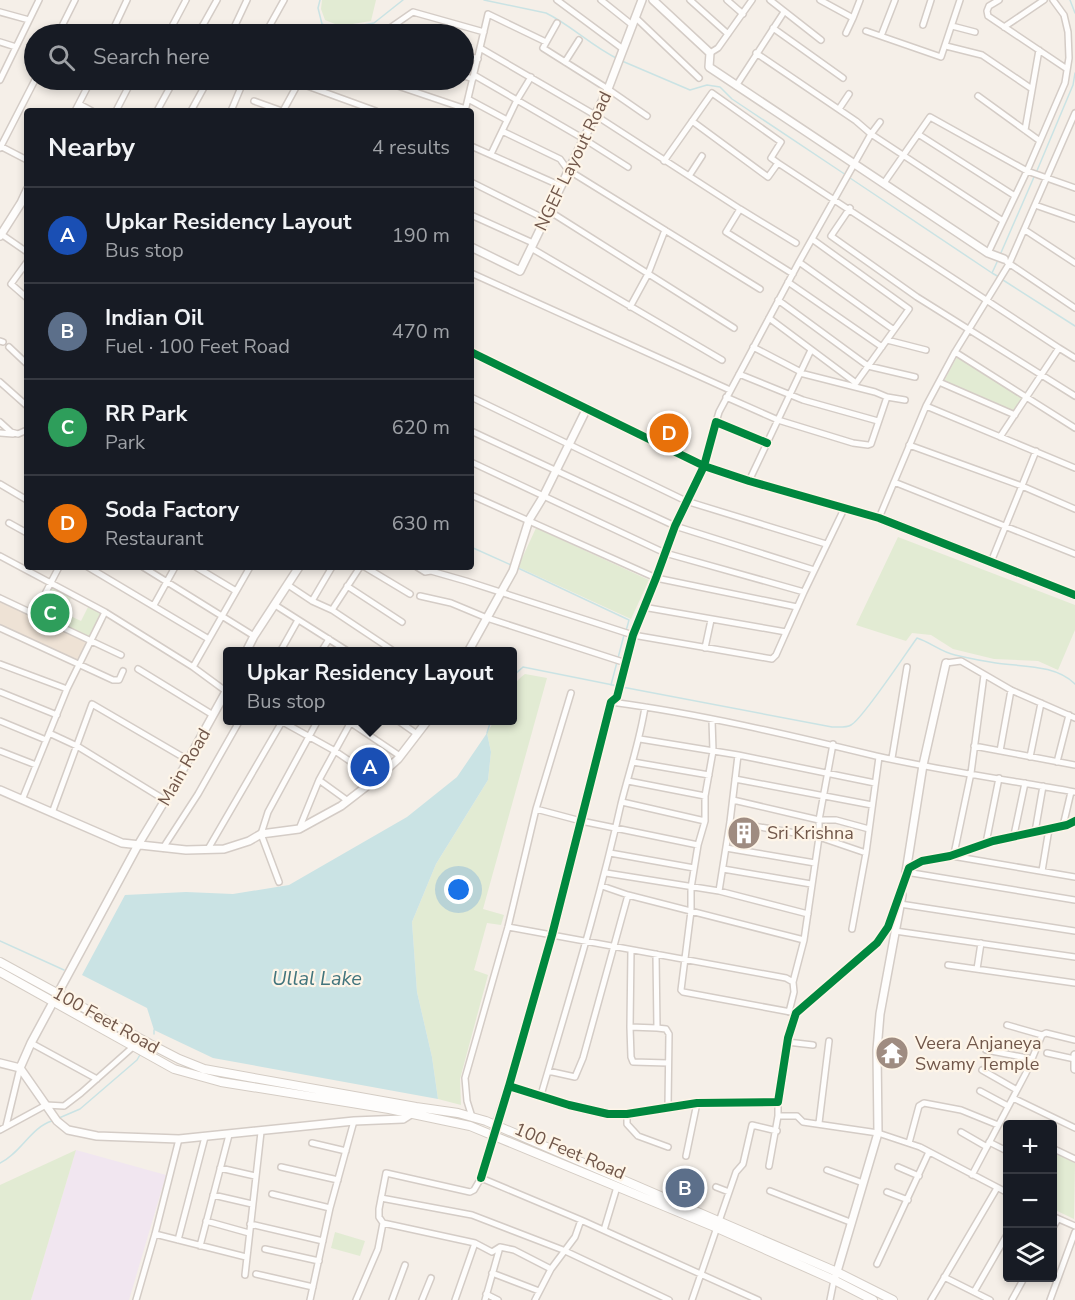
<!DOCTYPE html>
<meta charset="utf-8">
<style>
:root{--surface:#171b24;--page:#242831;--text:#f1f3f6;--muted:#9ea1a6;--line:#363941;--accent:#ea580c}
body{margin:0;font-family:"Nunito Sans",sans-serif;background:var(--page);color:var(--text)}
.controls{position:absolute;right:18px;bottom:18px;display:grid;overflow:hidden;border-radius:6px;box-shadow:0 3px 9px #0003}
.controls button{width:54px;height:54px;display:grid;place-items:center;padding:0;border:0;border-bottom:2px solid var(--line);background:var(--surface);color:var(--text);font:30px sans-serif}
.you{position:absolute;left:459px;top:890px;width:21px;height:21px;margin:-15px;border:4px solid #fff;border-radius:50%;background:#1a73e8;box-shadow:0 0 0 9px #1a73e833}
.badge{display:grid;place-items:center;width:39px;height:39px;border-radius:50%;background:var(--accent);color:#fff;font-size:20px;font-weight:700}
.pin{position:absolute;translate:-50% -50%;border:3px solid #fff;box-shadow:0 2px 6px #0006}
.popup{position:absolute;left:223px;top:647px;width:294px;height:78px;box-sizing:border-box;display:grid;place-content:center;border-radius:6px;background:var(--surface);filter:drop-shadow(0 2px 4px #0005);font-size:20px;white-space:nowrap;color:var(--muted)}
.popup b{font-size:22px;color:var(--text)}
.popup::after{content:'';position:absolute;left:50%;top:100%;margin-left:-12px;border:12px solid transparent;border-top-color:var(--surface)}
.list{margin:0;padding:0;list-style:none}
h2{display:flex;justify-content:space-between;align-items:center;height:78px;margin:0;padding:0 24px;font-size:26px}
h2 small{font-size:20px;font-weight:400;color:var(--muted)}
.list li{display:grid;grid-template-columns:39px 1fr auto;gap:18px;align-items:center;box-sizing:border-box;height:96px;padding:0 24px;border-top:2px solid var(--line)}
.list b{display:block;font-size:22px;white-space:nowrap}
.list p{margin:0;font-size:20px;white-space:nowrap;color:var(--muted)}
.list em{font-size:20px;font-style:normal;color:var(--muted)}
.icon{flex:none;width:33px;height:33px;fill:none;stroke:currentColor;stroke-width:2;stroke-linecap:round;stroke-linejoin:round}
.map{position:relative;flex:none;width:1075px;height:1300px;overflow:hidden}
.search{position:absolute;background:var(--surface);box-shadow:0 3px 9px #0003;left:24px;top:24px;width:450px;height:66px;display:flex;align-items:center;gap:15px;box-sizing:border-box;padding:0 21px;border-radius:33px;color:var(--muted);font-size:22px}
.panel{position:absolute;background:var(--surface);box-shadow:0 3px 9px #0003;left:24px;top:108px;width:450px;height:462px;border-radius:6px}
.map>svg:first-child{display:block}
.residential{fill:#eee2d5}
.education{fill:#f1e6f0}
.green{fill:#e2ebd3}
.water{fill:#cae3e4}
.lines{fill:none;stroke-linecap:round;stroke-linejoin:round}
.stream{stroke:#cae3e4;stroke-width:1.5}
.minor-casing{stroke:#d4ccc6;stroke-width:8}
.tertiary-casing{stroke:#d4ccc6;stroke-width:10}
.secondary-casing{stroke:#d4ccc4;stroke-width:10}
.minor{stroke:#fefdfc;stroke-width:5}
.tertiary{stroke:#fefdfc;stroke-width:7}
.secondary{stroke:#fefdfc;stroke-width:8}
.cycleway-casing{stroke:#fef5e8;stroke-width:11}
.cycleway{stroke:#00873e;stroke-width:8}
.labels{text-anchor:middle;stroke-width:4.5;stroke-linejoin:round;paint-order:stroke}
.street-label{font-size:18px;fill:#71574a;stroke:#fef5e8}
.poi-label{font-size:18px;fill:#71574a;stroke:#fef5e8;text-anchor:start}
.water-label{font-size:20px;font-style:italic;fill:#42757d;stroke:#fef5e8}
</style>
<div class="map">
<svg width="1075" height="1300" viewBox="0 0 1075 1300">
<rect width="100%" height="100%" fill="#f5efe8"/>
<path class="residential" d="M0 600 87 641 77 662 0 625Z"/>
<path class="education" d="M76 1150 166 1175 129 1300H31Z"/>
<path class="green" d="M322 0H376L371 21 340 26 325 20 321 9Z
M957 357 1024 397 1013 411 944 381Z
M536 528 649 580 631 619 518 567Z
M898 537 1075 605V630L1058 670 1038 661 994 659 953 649 931 635 912 633 906 641 856 625Z
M50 585 72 596 64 613 81 621 89 605 103 612 89 640 36 613Z
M525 674 547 678 483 909 504 915 501 925 487 923 474 970 488 975 460 1079 461 1105 438 1099 432 1057 417 992 412 922 436 864 488 780 491 752 487 733 494 721 512 720C513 701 507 686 525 674Z
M76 1150 31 1300H0V1185Z
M1052 1152 1075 1163 1074 1219 1053 1209Z
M335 1232 365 1241 360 1256 331 1248Z"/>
<path class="water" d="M487 733 491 752 488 780 436 864 412 922 417 992 432 1057 438 1099 213 1058 154 1030 147 1008 82 975 125 895 186 892 233 894 289 885 407 817 457 777Z"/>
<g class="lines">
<path class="stream" d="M320 0 318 8 322 24 336 30 374 23 403 0
M484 0 546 13C571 25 591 46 618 59
M1070 0 1075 13
M622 61 690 90 707 85 720 87 732 99 846 175
M1036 173 1073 85 1075 73
M850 178 992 273
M1000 255 1034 177
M998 260 992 273 999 277
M1003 280 1075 326
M471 547 511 565
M518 568 629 620 626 631
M512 677 523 667 618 686
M611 685 624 635
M622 687 832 727C838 727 846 728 851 725 862 720 906 653 917 638 930 642 941 652 955 655 968 658 982 661 996 663 1021 667 1055 664 1075 684
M487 733 491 720
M0 941 64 970
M154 1030V1034
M59 1118 80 1109 137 1060 141 1053
M0 1163C20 1154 31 1127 52 1121"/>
<defs>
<path id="minor" d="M557 0 623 49
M601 0 631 24
M690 0 728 34
M727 0 743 14
M770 0 821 40
M820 0 853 18 860 0
M999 0 989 6 987 11 988 16 1067 69
M0 12 29 20
M635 17 699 78
M557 23 543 48 608 89 647 116
M923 25 931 0
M202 26 222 34
M952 26 975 32
M1004 27 1044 0
M773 28 843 78
M387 30 401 34
M866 31 941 57 960 0
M846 33 853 18
M58 34 75 0
M111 34 127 0
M168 34 186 0
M198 34 217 0
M231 34 247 0
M265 34 284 0
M359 34 387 30 413 12 484 32
M881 36 895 0
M0 42 16 47
M946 46 982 55 1032 89
M480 48 595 115 740 209 726 232 793 274
M710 53 718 48 752 0
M464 55 478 59
M565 62 579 40
M474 75 584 139 628 167
M464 76 473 79
M0 80 39 0
M380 80 466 109
M299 83 376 111
M736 86 784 12
M978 96 1040 141
M468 99 507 120
M254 101 282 111
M79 104 92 111
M839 109 849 94
M75 111 91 80
M116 111 132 80
M157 111 174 80
M191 111 208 80
M231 111 244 80
M283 111 300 80
M465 111 488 14 546 42
M692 121 768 177 778 163
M880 122 871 134 1003 221
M1025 130 1039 50
M502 131 560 159 568 170 760 289
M918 134 1015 196
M0 146 27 160
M471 146 561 186
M0 148 35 80
M491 154 517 100 531 77
M664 161 712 93 781 142 771 158 778 163 1059 348 1000 437
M689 176 702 156
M471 182 545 219
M884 183 930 117 1027 171 1075 188
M1035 205 1075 219
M850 208 831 236 917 297 1075 396
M740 209 796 243
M549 211 734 328
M471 215 533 243
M1025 230 1075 263
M1 234 27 252
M531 248 722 360
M988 253 1027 171 1065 83 1069 58 1068 32 1064 15 1053 0
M27 262 11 284 27 298
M799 262 894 330
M1007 262 1075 308
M471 273 730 390
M788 282 882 347
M778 300 868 366 915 377
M630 307 648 274 665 230
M769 318 856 383 909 309 812 239
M887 340 926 350
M0 341 3 342
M9 347 27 364
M753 347 801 372
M1059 348 1075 358
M955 352 1075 428
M739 374 803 400 878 421
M0 382 27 406
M939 382 1015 415
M471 397 686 501 826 544
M726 397 778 420 853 443 868 445 871 444 887 397 875 392 800 373
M887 397 905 400
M926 406 1075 468
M0 422 11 432 18 434 27 430
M716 422 719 412 799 262 871 134 856 121 756 53
M471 431 675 526 814 570
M0 433 13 434
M909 445 1022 486 1075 509
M471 462 665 553 804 592
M704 466 716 422 767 443
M749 481 811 350
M894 482 1075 554
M0 484 27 500
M471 495 656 578 797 607
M879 518 926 406 955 352 1009 264 1075 113
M9 523 27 533
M0 556 105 612 193 667 227 692
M991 562 1036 451
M88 567 207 638
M143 567 254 636
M196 567 236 591
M365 567 410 594
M417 567 425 572 431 571 466 581 633 635 772 659 776 655 804 592 844 509
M288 585 312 601 332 610 395 652
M347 586 402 622
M420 596 451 603 487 618 626 663
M0 598 121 655
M312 601 332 567
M154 605 175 567
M275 605 349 652
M643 607 786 632
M332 610 360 567
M34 615 59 567
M0 628 113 680H119L123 671
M705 648 711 620
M280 652 298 620
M321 652 329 639
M946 663 961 661 1011 690 1075 718
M0 664 67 689
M193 667 250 567
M138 669 213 715
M0 692 57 715
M611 702C701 714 789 735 876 756 942 771 1009 780 1075 792
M397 720 417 734
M712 720 713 751 705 796V821L698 845 691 888V911L681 990 683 992 796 1013
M0 721 46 740
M281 721 335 751 376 779
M351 723 400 756
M49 733 77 746 165 800
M640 739 738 755 875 783
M833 744 819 820V837L866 853
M974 746 1075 765
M0 751 36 765
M1000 751 1011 690
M1030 757 1041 703
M892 758 907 667
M633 762 709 775
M1057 762 1069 715
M735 779 872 805
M319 780 348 801
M628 781 705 796
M22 800 67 689 105 612
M733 800 819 820H836L869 829
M622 802 705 821
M536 809 581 821 698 845
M52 813 92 704 188 760
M730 822 819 837 804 940 793 982
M1063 826 1071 792
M299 829 319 780 352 720
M1035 832 1043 786
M1014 835 1025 783
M986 843 999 778
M163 848 198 794 240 720
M726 848 815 863
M208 849 283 720
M610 853 694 868
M954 854 971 773 984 675
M952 856 1075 877
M723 869 811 884
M1042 871 1049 829
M906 872 1075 900
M606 873 719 891 808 914
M279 882 261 834 268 812 318 720
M602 886 628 895 804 940
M719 891 730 822 738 755
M900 904 1075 931
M508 927 786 978 793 982 794 992 789 1012
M852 929 866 853 879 757
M895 931 1075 957
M631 950 630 1027 657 1028 656 954
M948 965 1075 983
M977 969 981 943
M1007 1025 1042 1035
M630 1027 631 1057 633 1062 668 1063
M657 1028 666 1029 669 1034 668 1106
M787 1042 813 1045
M31 1043 97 1079
M986 1050 1032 1059
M1047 1053 1075 1059
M982 1070 1017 1090
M548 1071 575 1077 583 1058 628 895
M980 1091 1008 1106
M541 1095C569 999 599 903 621 804 629 772 640 740 645 707
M1013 1098 1075 1128
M778 1102V1116H797L803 1122 878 1133 920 1147 1008 1193
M627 1114V1124L638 1136 668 1147
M472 1117 467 1101 465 1078 508 927 536 809 571 693
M819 1123 829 1041
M6 1126 20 1068
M0 1130 46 1105 64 1106 81 1093 134 1046
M961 1132 987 1147
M989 1142 1007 1151
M312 1143 346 1151
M909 1143 919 1106 924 1103 961 1110 998 1125
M1052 1148 1075 1159
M686 1156 697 1103
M769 1166 778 1116
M281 1167 338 1180
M898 1167 919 1176
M220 1168 255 1176
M827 1170 863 1183
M972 1175 1026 1073 1042 1035 1046 1033 1075 1040
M481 1178 493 1135
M716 1187 729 1192
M770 1191 850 1222
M887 1192 908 1200
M272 1194 330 1208
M213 1195 252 1204
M381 1198 472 1215 563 1250 669 1300
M1052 1216 1075 1226
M206 1221 249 1233
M383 1223 475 1243 492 1252 500 1247 514 1250 551 1269 535 1300
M250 1224 323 1241
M1052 1229 1058 1219
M604 1230 617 1187
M155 1234 246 1257
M178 1240 205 1137
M200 1246 229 1135
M265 1249 319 1261
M877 1264 929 1152
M551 1269 575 1237 581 1220
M492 1273 539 1291
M256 1274 313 1287
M245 1275 261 1132
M944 1277 990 1300
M974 1292 1008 1233
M486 1294 498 1300
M136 1300 155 1234 179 1139
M310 1300 330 1208 354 1121
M356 1300 378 1249 383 1223 379 1217V1209L386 1173 470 1192 474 1190 481 1178 581 1220 758 1300
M392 1300 405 1265
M422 1300 431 1278
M455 1300 475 1243
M485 1300 500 1247
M692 1300 736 1172 743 1164 752 1125 777 1131
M830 1300 834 1280
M931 1300 997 1188
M1012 1300 1024 1278
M1050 1300 1075 1232"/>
<path id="tertiary" d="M653 0 710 53 709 67 988 253 1004 259
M0 236 21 203 27 190
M471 247 520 271 608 89 642 0
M471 352 704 466 749 481 879 518 1075 595
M246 652 254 636 299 567
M468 652 513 571 529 520 543 497 587 408
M0 790 122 843 186 850 224 849 249 841 261 834 299 829 341 806 376 779 398 759 428 720
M906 872 923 765 946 663
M1075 1055V1069
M0 1063 20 1068 57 1121 68 1130 97 1136 179 1139 354 1121 403 1119 414 1112
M20 1068 31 1043 138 845 176 782 228 688
M509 1086 552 935 611 702 617 697 633 635 656 578 675 526 704 466
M493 1135 509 1086 569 1105 608 1114H627L697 1103 778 1102 788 1038 796 1013 877 943 888 927 909 868 922 861 950 856 993 841 1067 825 1075 821
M836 1275 878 1133 877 1050 880 1014 902 895"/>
<path id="secondary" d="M0 962 150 1044 179 1059 204 1069 416 1107 458 1113 486 1121 837 1272 893 1300
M0 972 174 1069 221 1082 389 1109 470 1126 717 1228 834 1280 873 1300"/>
</defs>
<use href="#minor" class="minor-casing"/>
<use href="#tertiary" class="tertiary-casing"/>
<use href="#secondary" class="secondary-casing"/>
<use href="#minor" class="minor"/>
<use href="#tertiary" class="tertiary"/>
<use href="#secondary" class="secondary"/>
<defs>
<path id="cycleway" d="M471 352 704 466 749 481 879 518 1075 595
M509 1086 552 935 611 702 617 697 633 635 656 578 675 526 704 466 716 422 767 443
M481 1178 509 1086 569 1105 608 1114H627L697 1103 778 1102 788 1038 796 1013 877 943 888 927 909 868 922 861 950 856 993 841 1067 825 1075 821"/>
</defs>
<use href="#cycleway" class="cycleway-casing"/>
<use href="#cycleway" class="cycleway"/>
</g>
<defs>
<symbol id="building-disc" viewBox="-11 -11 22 22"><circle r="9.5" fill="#9f8c81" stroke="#fef5e8"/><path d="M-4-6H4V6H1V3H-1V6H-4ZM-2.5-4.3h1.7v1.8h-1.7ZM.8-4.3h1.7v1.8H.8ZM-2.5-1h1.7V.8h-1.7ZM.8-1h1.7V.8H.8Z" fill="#fff"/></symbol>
<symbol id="temple-disc" viewBox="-11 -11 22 22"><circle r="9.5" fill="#9f8c81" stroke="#fef5e8"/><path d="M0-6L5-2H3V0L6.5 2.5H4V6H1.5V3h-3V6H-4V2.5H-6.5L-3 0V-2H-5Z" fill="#fff"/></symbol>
</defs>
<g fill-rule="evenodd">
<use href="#building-disc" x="725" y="814" width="38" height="38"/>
<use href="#temple-disc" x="873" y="1034" width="38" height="38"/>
</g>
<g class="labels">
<g class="street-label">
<text transform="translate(573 161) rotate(-64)" y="6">NGEF Layout Road</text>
<text transform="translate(184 767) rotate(-60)" y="6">Main Road</text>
<text transform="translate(106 1020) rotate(29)" y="6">100 Feet Road</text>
<text transform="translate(570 1151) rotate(23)" y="6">100 Feet Road</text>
</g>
<g class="poi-label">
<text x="767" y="839">Sri Krishna</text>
<text x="915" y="1049">Veera Anjaneya<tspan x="915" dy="21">Swamy Temple</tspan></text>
</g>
<g class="water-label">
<text x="317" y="985">Ullal Lake</text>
</g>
</g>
</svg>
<div class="controls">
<button>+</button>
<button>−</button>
<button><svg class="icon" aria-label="layers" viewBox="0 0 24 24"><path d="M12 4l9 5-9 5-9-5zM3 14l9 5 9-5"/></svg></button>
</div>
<div class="you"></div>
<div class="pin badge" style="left:370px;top:767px;background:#1a4fb4">A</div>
<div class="popup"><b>Upkar Residency Layout</b>Bus stop</div>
<div class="pin badge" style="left:685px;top:1188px;background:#5c6f8a">B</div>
<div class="pin badge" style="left:50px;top:613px;background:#2e9e5b">C</div>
<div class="pin badge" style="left:669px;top:433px;background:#e8710a">D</div>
<div class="search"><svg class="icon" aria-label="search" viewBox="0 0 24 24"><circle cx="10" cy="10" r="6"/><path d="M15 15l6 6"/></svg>Search here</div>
<section class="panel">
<h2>Nearby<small>4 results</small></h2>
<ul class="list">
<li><span class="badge" style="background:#1a4fb4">A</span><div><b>Upkar Residency Layout</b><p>Bus stop</p></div><em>190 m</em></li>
<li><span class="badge" style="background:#5c6f8a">B</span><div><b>Indian Oil</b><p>Fuel · 100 Feet Road</p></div><em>470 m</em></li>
<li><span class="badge" style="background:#2e9e5b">C</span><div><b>RR Park</b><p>Park</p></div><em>620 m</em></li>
<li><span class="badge" style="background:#e8710a">D</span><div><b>Soda Factory</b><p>Restaurant</p></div><em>630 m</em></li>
</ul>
</section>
</div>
